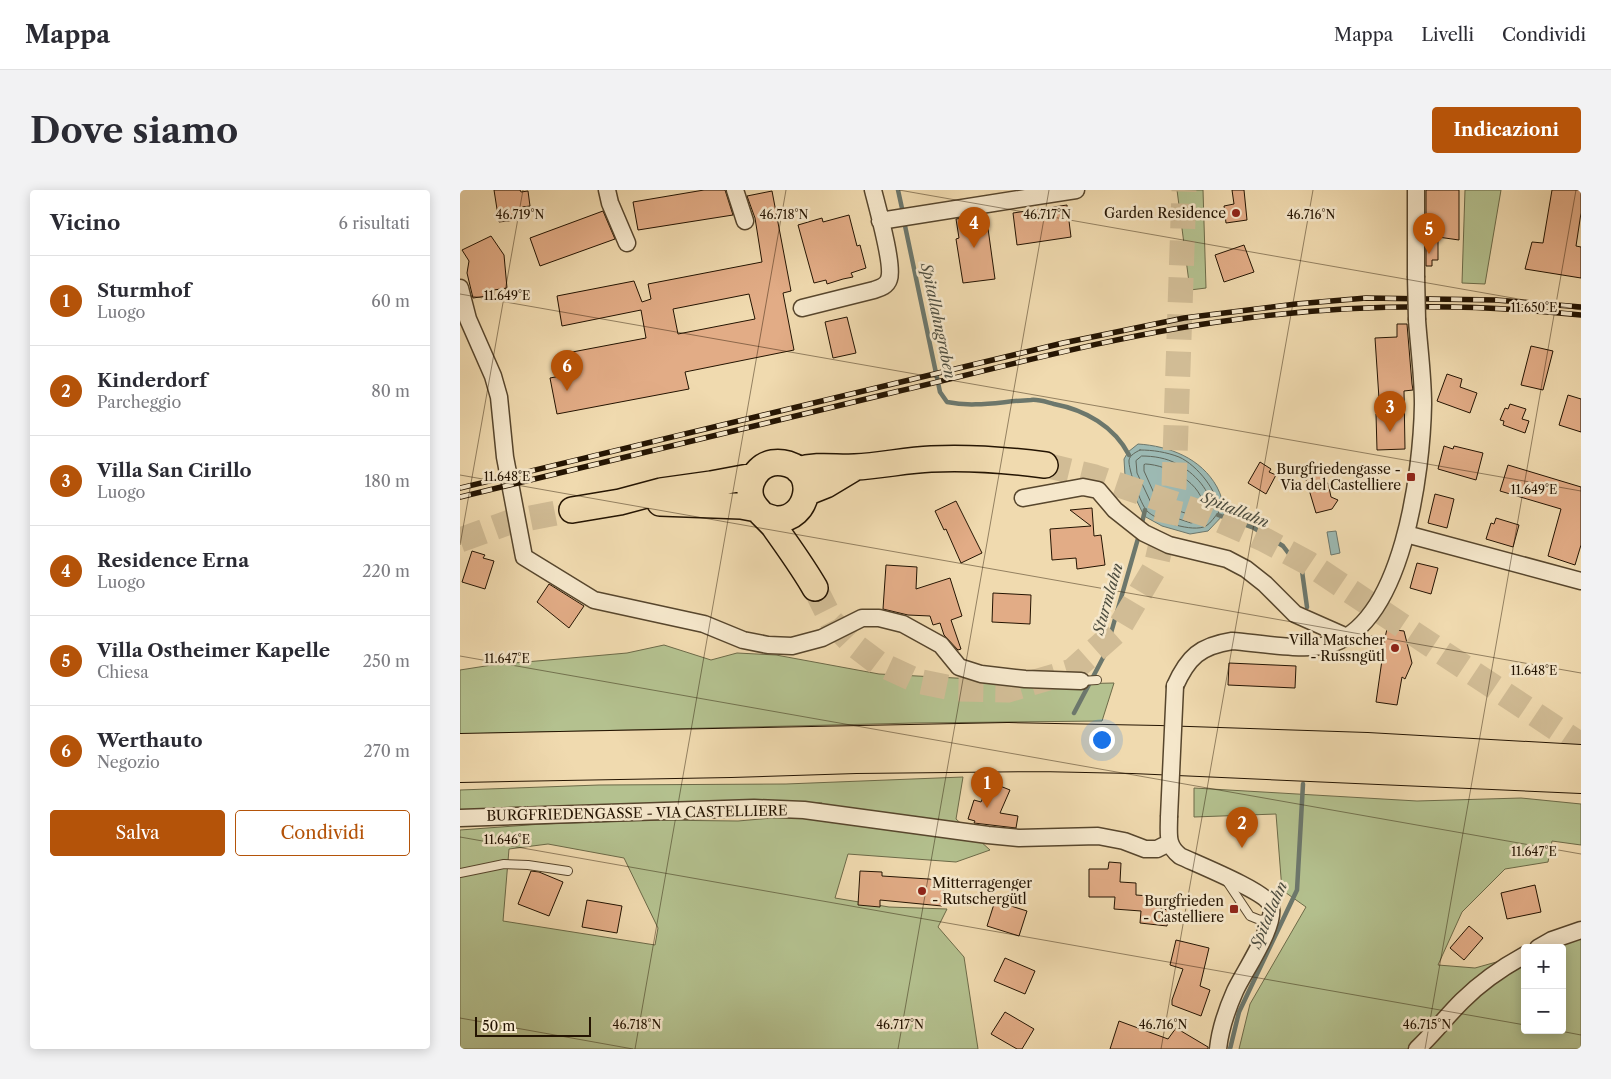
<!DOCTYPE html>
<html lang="it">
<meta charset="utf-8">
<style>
:root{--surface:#fff;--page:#f2f2f3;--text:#2b2b33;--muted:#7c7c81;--line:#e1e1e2;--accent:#b45309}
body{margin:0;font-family:"Libre Caslon Text",serif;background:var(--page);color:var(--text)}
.controls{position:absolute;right:15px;bottom:15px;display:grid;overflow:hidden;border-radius:5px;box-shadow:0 2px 12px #0003}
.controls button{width:45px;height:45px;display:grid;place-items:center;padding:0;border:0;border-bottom:1px solid var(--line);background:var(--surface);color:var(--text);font:25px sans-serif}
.scale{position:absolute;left:15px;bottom:12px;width:116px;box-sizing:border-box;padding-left:5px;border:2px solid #241402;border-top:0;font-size:14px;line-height:18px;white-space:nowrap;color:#241402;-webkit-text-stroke:4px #f5e7cb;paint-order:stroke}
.you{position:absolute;left:641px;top:549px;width:18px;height:18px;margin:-12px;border:4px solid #fff;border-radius:50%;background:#1a73e8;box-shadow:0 0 0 8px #1a73e833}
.badge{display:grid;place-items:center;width:32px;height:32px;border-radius:50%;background:var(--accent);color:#fff;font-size:16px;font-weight:700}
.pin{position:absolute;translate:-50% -41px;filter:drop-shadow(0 1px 2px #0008)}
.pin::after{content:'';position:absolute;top:26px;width:18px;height:15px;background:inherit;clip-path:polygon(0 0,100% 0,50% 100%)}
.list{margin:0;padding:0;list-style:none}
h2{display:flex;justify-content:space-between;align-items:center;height:65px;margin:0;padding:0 20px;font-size:21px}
h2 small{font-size:16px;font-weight:400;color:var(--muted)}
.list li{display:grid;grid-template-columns:32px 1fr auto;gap:15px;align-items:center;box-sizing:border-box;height:90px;padding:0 20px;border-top:1px solid var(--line)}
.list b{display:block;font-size:19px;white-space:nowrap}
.list p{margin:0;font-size:16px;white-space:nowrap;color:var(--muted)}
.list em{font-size:16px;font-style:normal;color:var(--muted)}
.actions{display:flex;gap:10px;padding:15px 20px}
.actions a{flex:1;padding:11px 0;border:1px solid var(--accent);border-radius:5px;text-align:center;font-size:18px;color:var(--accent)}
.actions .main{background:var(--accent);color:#fff}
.map{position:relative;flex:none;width:1121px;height:859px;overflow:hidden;border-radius:5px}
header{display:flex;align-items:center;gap:30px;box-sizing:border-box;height:70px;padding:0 25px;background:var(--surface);border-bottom:1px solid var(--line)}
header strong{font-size:24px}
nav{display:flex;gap:28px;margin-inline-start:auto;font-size:18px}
.intro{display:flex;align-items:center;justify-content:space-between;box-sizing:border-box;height:120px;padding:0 30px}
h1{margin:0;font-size:35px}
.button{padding:12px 22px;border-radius:5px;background:var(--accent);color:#fff;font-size:18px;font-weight:700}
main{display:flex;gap:30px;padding:0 30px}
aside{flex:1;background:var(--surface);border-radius:5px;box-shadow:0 2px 12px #0003}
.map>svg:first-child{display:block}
.green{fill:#b4c18f;stroke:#6c6a48;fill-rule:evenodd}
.water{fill:#9cb9b3;stroke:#6c776c}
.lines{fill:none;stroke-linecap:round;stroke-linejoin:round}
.shore{stroke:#60665a;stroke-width:1}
.stream{stroke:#6c776c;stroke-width:4.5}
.building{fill:#e2ac86;stroke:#241402;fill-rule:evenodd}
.primary-tunnel{stroke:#d1bc95;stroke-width:25;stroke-dasharray:25 12;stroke-linecap:butt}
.service-casing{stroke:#57462d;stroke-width:10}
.minor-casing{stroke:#57462d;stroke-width:19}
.primary-casing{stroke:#241402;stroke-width:28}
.motorway-casing{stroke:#241402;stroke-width:30}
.service{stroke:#f5e7cb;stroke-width:8}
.minor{stroke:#f5e7cb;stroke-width:16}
.primary{stroke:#f0daaf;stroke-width:25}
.motorway{stroke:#f0daaf;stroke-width:28}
.rail-casing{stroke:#241402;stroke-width:5.5}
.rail{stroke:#f5e7cb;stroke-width:4;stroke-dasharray:11;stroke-linecap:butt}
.minor-bridge-casing{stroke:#57462d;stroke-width:19;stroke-linecap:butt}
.minor-bridge{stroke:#f5e7cb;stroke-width:16}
.ticks{fill:none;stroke:#241402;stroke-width:1;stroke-opacity:0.45}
.poi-dot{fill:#8f2418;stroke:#f5e7cb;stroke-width:2}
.labels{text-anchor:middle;stroke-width:5;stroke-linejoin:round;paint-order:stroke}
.poi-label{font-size:14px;fill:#241402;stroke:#f5e7cb;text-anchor:end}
.street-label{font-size:14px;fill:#241402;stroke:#f5e7cb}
.water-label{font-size:15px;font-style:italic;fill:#4e4e40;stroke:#f5e7cb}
.ticks-label{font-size:12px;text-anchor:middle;fill:#241402;stroke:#f5e7cb;stroke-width:5;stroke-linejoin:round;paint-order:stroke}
</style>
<header>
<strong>Mappa</strong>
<nav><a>Mappa</a><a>Livelli</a><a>Condividi</a></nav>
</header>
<div class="intro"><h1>Dove siamo</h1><a class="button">Indicazioni</a></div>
<main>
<aside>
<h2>Vicino<small>6 risultati</small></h2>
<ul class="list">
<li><span class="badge">1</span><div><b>Sturmhof</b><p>Luogo</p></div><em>60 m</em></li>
<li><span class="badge">2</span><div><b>Kinderdorf</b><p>Parcheggio</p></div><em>80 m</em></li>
<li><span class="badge">3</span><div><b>Villa San Cirillo</b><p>Luogo</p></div><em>180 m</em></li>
<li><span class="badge">4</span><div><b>Residence Erna</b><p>Luogo</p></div><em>220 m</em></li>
<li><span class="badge">5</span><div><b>Villa Ostheimer Kapelle</b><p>Chiesa</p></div><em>250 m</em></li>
<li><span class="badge">6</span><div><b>Werthauto</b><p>Negozio</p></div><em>270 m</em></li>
</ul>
<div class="actions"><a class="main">Salva</a><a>Condividi</a></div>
</aside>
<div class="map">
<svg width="1121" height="859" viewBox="0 0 1121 859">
<rect width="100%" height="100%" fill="#f0daaf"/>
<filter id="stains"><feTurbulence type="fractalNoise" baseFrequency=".004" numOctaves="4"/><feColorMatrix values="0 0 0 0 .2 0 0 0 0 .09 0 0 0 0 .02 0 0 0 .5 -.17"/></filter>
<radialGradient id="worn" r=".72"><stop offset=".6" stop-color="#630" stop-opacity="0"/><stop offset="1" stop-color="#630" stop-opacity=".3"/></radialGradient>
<path class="green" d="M717 0H743L746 98 730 100Z
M1005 0H1041L1025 94 1002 93Z
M204 455 251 470 277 463 316 465 419 484 609 494 654 493 642 531 455 533 0 544V480L32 475 167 463Z
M503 587 496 629 530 660 496 672 388 664 375 708 429 717 487 719 478 737 504 767 518 859H0V640L82 634 189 630 278 631 346 625 362 613 320 612 0 625V600L139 595 326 594ZM88 654 164 668 198 738 195 755 43 731 49 659Z
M734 598 957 611 1061 608 1121 614V655L1092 651 1088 672 1045 679 1002 722 978 775 1015 778 1065 764V840H1102V758H1088L1121 748V859H779L790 814 846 717 822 700 816 624 734 627Z"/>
<path class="water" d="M678 254C709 256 741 268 757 297 761 304 763 314 766 322L748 341 730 344 702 336 684 326 665 286 664 269 668 262Z
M876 341 880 363 871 365 867 342Z"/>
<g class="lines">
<path class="shore" d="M680 260C693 260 706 262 719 267 737 275 759 302 759 322 755 326 751 333 746 336 733 343 697 331 687 321 681 315 668 279 669 270 670 265 676 262 680 260Z
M682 266C693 266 707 268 717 274 734 282 752 302 752 320L742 330 731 333 707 325 693 317 677 283 676 271Z
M686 274C708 275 743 293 744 319L739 324 731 325 710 318 698 312 684 281V275Z"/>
<path class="stream" d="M438 0 443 23
M444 31 480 202 487 212C515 218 543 211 571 210 578 209 586 212 594 214 625 220 654 236 669 265
M758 325 794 338 823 356 842 381 847 417
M681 337 685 320
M614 523 645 464 679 345
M770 859 779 822 837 700 843 594"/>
</g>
<path class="building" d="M34 0H60L61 2 68 1 70 16 62 17 64 29 39 32Z
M244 0H265L273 25 178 40 173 12Z
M772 0H784L787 30 766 33 764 16 774 14Z
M966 0H999V50L978 47V70H972V76H966Z
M1092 0H1121V23L1116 56 1121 57V88L1065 79 1072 52 1083 53Z
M312 1 331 101 323 103 334 160 225 182 229 199 97 224 90 188 111 184 107 163 186 148 181 120 102 136 97 106 174 91 182 112 191 109 188 94 302 72 295 28 287 6ZM289 104 295 129 218 144 213 119Z
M607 15 611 47 557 55 553 23Z
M143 21 155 49 80 76 70 48Z
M526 24 535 89 503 93 496 49 499 48 496 29Z
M389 25 397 56 400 55 406 78 391 83 393 87 383 89 367 94 366 90 354 93 338 35 362 28 363 32Z
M31 46 44 65 47 98 34 100V105L13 108 7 83 9 71 2 60Z
M784 55 794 82 764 92 755 65Z
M387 127 396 163 373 168 365 132Z
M937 134H947L952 194 953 200 944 201 945 259 917 260 916 224H920L915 148 937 147Z
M1071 156 1093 161 1083 200 1061 195Z
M987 184 1002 189 1000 197 1017 203 1010 223 977 211Z
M1108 205 1121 209V242L1099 235Z
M1050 214 1066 219 1062 229 1069 231 1065 243 1043 235 1044 231 1040 230 1045 218 1048 219Z
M984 256 993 259 994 256 1023 263 1016 290 978 279Z
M800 272 811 279 809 282 816 285 806 304 788 293Z
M1048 275 1121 297V355L1115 375 1088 366 1101 319 1040 301Z
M860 279 864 294 868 293 871 307 878 310 872 319 856 323 844 283Z
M975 304 994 309 987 338 968 333Z
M496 311 522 363 501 373 486 339 484 340 475 321Z
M632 318 634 346 641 345 645 375 617 379 616 368 592 370 590 339 631 336 610 320Z
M1036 328 1059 335 1053 357 1026 349 1031 333 1034 334Z
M12 361 25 365 23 368 34 371 25 399 2 392Z
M957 373 978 378 971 404 950 398Z
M426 375 457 377 456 399 490 388 502 426 491 430 501 459 498 460 484 445 480 433 473 435 470 426 448 425 423 419Z
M89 394 124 416 109 438 77 412Z
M533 403 571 405 570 434 532 432Z
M927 439 944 441 952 473 945 489 942 487 937 515 916 512 922 470 920 469Z
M769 473 836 476 835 498 768 495Z
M530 592 550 600 540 623 558 626 556 638 514 633 515 631 508 629 514 610 521 612Z
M649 672 661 673 660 692 676 693V705L703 707 701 719 709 720 707 736 680 733 681 721 654 719 655 707H629V679H648Z
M71 681 79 682 103 692 89 726 58 714Z
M400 681 422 682V686L484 690 482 716 420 710V717L398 715Z
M1075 695 1081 722 1047 729 1041 703Z
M127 710 162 716 157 743 122 737Z
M535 711 567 721 559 746 527 736Z
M1009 736 1023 748 1004 770 990 758Z
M716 750 749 758 740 796 750 800 741 826 712 815V810L723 779 710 775Z
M545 768 575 781 565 804 534 791Z
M545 822 574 839 562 859H557L531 844Z
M659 831 708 849 716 838 748 857V859H650Z"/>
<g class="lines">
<path class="primary-tunnel" d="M585 275 635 287 748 325 803 349 848 373 1121 555
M0 350 50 332 112 320
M355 398 372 432 393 454 418 473 457 491 496 499 548 500 612 481 658 440 696 376 714 296 724 0"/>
<defs>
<path id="service" d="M621 491 637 490
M0 683 44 674 68 675 108 681
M766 690 790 726 800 730 811 728"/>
<path id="minor" d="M147 0 150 13 167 53
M275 0 285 31
M956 0V86
M420 31 616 0
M0 98 8 129 33 186 39 207 45 267 64 367 134 410 244 434 283 450 308 455 332 456 362 448 402 428H419L443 434 481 455 499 477 521 484 565 489 621 491
M342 118 414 100C420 98 427 96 429 89 434 76 417 16 413 0
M563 308 623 297 638 300 655 320 684 343 709 355 767 369 786 379 805 394 835 424 887 447
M946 344 1121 391
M715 496C728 467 740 456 772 451 798 453 843 461 867 455 944 437 962 278 963 214 963 186 959 158 957 130
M709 627C709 644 706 655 720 666 737 674 804 701 810 714 819 732 783 783 775 801 767 819 760 840 758 859
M0 628 294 618 344 620 528 645 559 648 638 646 664 651 685 659H697L709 653
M1078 758 1092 750 1121 740
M957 859C973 844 986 827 1002 811 1020 793 1043 777 1065 765"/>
<path id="primary" d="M338 280C357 274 376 278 395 277 420 276 446 270 471 269 510 267 547 270 585 275
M346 303 366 295 396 277
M200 313 281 316 297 319
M112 320 160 312 201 301 251 294 294 286
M305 326C309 327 313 329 317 329 348 330 358 283 328 274 318 271 307 272 299 280 292 287 288 298 291 308 294 320 308 328 315 338 329 358 343 377 355 398"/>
<path id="motorway" d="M0 558 548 547 699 550 907 557 1121 569
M0 578 271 573 396 569 579 567 673 569 1121 589"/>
</defs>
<use href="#service" class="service-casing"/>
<use href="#minor" class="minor-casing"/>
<use href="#primary" class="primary-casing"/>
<use href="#motorway" class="motorway-casing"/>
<use href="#service" class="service"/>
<use href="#minor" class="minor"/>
<use href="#primary" class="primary"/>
<use href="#motorway" class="motorway"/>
<defs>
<path id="rail" d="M0 298 603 153 724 128 836 114 906 108 1036 110 1121 117
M0 307C145 272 290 237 435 202 547 176 658 145 772 130 888 114 1005 113 1121 125"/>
</defs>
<use href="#rail" class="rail-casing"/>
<use href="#rail" class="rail"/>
<defs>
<path id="minor-bridge" d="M956 86 957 130
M709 627 715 496"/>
</defs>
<use href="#minor-bridge" class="minor-bridge-casing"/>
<use href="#minor-bridge" class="minor-bridge"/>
</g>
<path class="ticks" d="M439 0 1121 120M0 104 1121 301M0 285 1121 483M0 355 63 0M0 466 1121 664M0 647 1065 835M0 828 173 859M1095 840 1121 845M175 859 326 0M438 859 589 0M701 859 853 0M965 859 1116 0"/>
<g class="poi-dot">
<circle cx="776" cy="23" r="5"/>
<rect x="946" y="282" width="10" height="10" rx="2.5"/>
<circle cx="935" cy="458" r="5"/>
<circle cx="462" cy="701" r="5"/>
<rect x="769" y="714" width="10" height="10" rx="2.5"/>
</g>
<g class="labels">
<g class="poi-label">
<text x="766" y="28">Garden Residence</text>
<text x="941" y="284">Burgfriedengasse -<tspan x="941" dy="16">Via del Castelliere</tspan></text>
<text x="925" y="455">Villa Matscher<tspan x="925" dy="16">- Russngütl</tspan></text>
<text x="472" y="698" text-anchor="start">Mitterragenger<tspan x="472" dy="16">- Rutschergütl</tspan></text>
<text x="764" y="716">Burgfrieden<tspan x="764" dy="16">- Castelliere</tspan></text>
</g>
<g class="street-label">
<text transform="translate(177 623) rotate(-1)" y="5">BURGFRIEDENGASSE - VIA CASTELLIERE</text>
</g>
<g class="water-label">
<text transform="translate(478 131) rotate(78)" y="5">Spitallahngraben</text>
<text transform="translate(775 320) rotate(22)" y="5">Spitallahn</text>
<text transform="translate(648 409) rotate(-74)" y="5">Sturmlahn</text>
<text transform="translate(809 725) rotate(-67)" y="5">Spitallahn</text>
</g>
</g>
<g class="ticks-label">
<text x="60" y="29">46.719°N</text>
<text x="324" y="29">46.718°N</text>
<text x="587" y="29">46.717°N</text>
<text x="851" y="29">46.716°N</text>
<text x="47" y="110">11.649°E</text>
<text x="1074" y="122">11.650°E</text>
<text x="47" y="291">11.648°E</text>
<text x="1074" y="304">11.649°E</text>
<text x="47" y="473">11.647°E</text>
<text x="1074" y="485">11.648°E</text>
<text x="47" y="654">11.646°E</text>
<text x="1074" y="666">11.647°E</text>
<text x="177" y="839">46.718°N</text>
<text x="440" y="839">46.717°N</text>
<text x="703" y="839">46.716°N</text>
<text x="967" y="839">46.715°N</text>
</g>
<rect width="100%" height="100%" filter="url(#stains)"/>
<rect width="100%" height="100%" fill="url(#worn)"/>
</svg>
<div class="controls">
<button>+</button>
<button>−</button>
</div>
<div class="scale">50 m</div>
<div class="you"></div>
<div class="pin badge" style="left:527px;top:618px">1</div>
<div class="pin badge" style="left:782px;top:658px">2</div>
<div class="pin badge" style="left:930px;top:242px">3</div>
<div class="pin badge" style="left:514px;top:58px">4</div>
<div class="pin badge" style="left:969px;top:64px">5</div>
<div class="pin badge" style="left:107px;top:201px">6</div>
</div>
</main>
